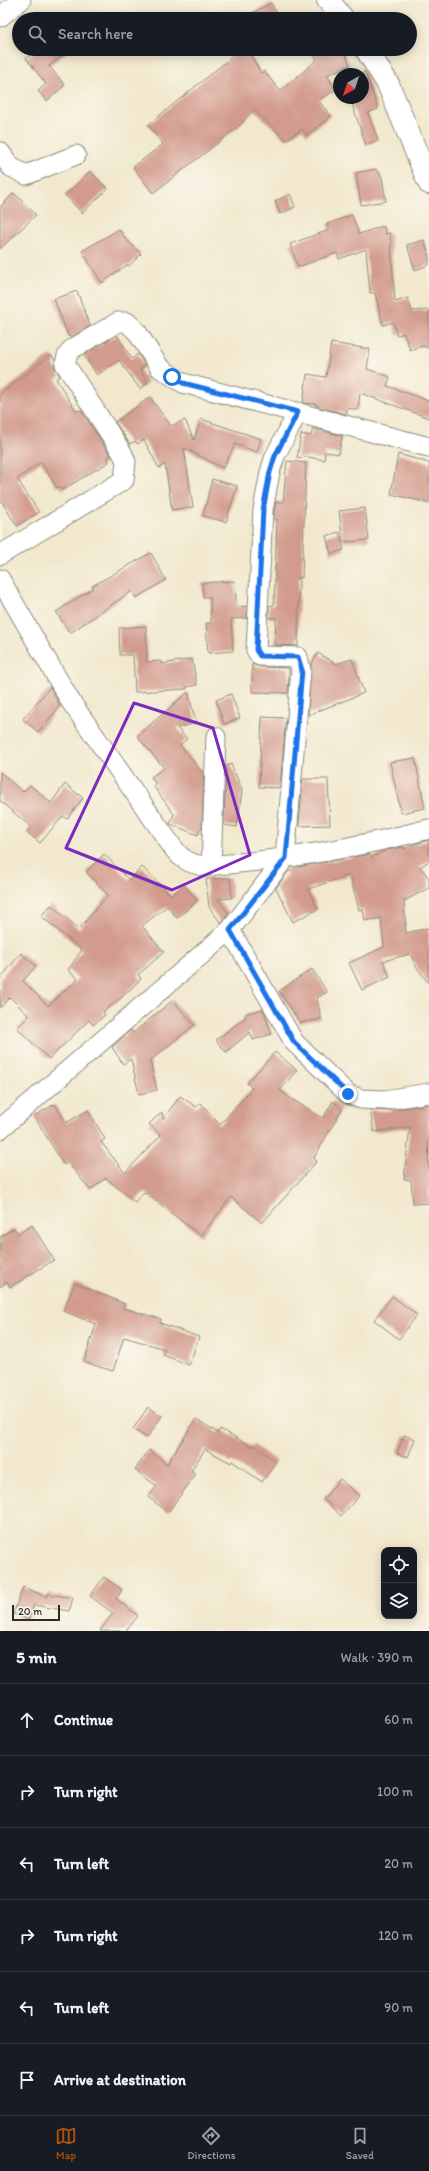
<!DOCTYPE html>
<meta charset="utf-8">
<style>
:root{--surface:#171b24;--page:#20242c;--text:#f1f3f6;--muted:#9ea1a6;--line:#363941;--accent:#b45309}
body{margin:0;font-family:Itim,sans-serif;background:var(--page);color:var(--text)}
.controls{position:absolute;right:12px;bottom:12px;display:grid;overflow:hidden;border-radius:8px;box-shadow:0 2px 10px #0003}
.controls button{width:36px;height:36px;display:grid;place-items:center;padding:0;border:0;border-bottom:1px solid var(--line);background:var(--surface);color:var(--text);font:20px sans-serif}
.compass{position:absolute;left:333px;top:68px;width:36px;height:36px;border-radius:50%;background:var(--surface);box-shadow:0 2px 10px #0003;rotate:219deg}
.scale{position:absolute;left:12px;bottom:10px;width:48px;box-sizing:border-box;padding-left:4px;border:2px solid #2b2b2b;border-top:0;font-size:11px;line-height:14px;white-space:nowrap;color:#2b2b2b;-webkit-text-stroke:3px #fbf7ec;paint-order:stroke}
.stop{position:absolute;width:12px;height:12px;margin:-9px;border:3px solid #1a73e8;border-radius:50%;background:#fff}
.stop.end{background:#1a73e8;border-color:#fff;box-shadow:0 1px 4px #0008}
.list{margin:0;padding:0;list-style:none}
h2{display:flex;justify-content:space-between;align-items:center;height:52px;margin:0;padding:0 16px;font-size:17px}
h2 small{font-size:13px;font-weight:400;color:var(--muted)}
.list li{display:grid;grid-template-columns:26px 1fr auto;gap:12px;align-items:center;box-sizing:border-box;height:72px;padding:0 16px;border-top:1px solid var(--line)}
.list b{display:block;font-size:15px;white-space:nowrap}
.list em{font-size:13px;font-style:normal;color:var(--muted)}
.icon{flex:none;width:22px;height:22px;fill:none;stroke:currentColor;stroke-width:2;stroke-linecap:round;stroke-linejoin:round}
.map{position:relative;flex:none;width:429px;height:1631px;overflow:hidden}
.search{position:absolute;background:var(--surface);box-shadow:0 2px 10px #0003;left:12px;right:12px;top:12px;height:44px;display:flex;align-items:center;gap:10px;box-sizing:border-box;padding:0 14px;border-radius:22px;color:var(--muted);font-size:15px}
.sheet{height:484px;background:var(--surface)}
nav{display:flex;justify-content:space-around;align-items:center;box-sizing:border-box;height:56px;border-top:1px solid var(--line);background:var(--surface);font-size:11px;color:var(--muted)}
nav a{display:grid;justify-items:center;gap:2px}
nav .on{color:var(--accent)}
.map>svg:first-child{display:block}
.building{fill:#d29b8d}
.lines{fill:none;stroke-linecap:round;stroke-linejoin:round}
.street-casing{stroke:#8e8a7c;stroke-width:21}
.secondary-casing{stroke:#8e8a7c;stroke-width:24}
.street{stroke:#fff;stroke-width:19}
.secondary{stroke:#fff;stroke-width:22}
.route{stroke:#1a73e8;stroke-width:5}
.marked{fill:none;stroke:#7b2cbf;stroke-width:3;stroke-linejoin:round}
</style>
<div class="map">
<svg width="429" height="1631" viewBox="0 0 429 1631">
<rect width="100%" height="100%" fill="#fbf7ec"/>
<filter id="ink" filterUnits="userSpaceOnUse"><feTurbulence type="fractalNoise" baseFrequency=".025" numOctaves="2"/><feDisplacementMap in="SourceGraphic" scale="8" xChannelSelector="R" yChannelSelector="G"/><feConvolveMatrix kernelMatrix="1 2 1 2 8 2 1 2 1" color-interpolation-filters="sRGB"/></filter>
<filter id="wash" filterUnits="userSpaceOnUse"><feTurbulence type="fractalNoise" baseFrequency=".012" numOctaves="4" result="noise"/><feDisplacementMap in="SourceGraphic" scale="16" xChannelSelector="R" yChannelSelector="G"/><feGaussianBlur stdDeviation="0.9" result="paint"/><feColorMatrix in="noise" values="0 0 0 0 0 0 0 0 0 0 0 0 0 0 0 0 0 1.4 0 .05"/><feComposite in="paint" operator="in"/></filter>
<g filter="url(#wash)">
<rect width="100%" height="100%" fill="#f1e8cd"/>
<g id="blocks">
<path class="building" d="M271 3 280 19H242Z
M39 49H71L49 66 65 85 47 101 38 91 46 84 26 58Z
M229 49H247L261 73 264 71 280 91 317 60 311 49H343L350 65 327 75 336 90 318 100 331 116 307 135 302 129 286 140 254 110 237 128 153 193 133 167 163 144 148 125 233 56Z
M363 72H365L378 109 368 113 378 140 366 145 350 98H363Z
M376 169 382 177 386 201 361 205 356 173Z
M90 171 108 189 82 213 65 195Z
M14 193 36 215 0 249V207Z
M290 194 295 207 280 214 275 201Z
M352 215 359 234 383 226 386 234 390 233 395 302 408 298 412 311 429 310V348L422 346 410 350 404 333 397 335 393 322 383 325 375 293H370L366 249 339 259 337 253 298 267 290 244 329 230 327 224Z
M119 229 125 238 141 254 129 266 127 265 102 283 82 251Z
M424 240 429 256V265L415 270 407 245Z
M77 291 90 326 71 337 68 336 54 299Z
M117 335 132 359 138 354 145 366 140 370 148 383 140 389 119 360 97 375 84 355Z
M331 343 370 349 367 369 390 377 387 386 429 401V418L360 393 358 410 347 408 346 414 316 406 317 404 303 403 307 374 326 377Z
M51 355 55 360 54 366 60 376 56 379 76 411 81 410 111 456 107 458 109 462 62 490 60 486 57 488 41 462 17 479 39 512 17 526 0 499V394Z
M150 397 171 426 185 420 194 440 201 419 261 439 257 452 235 444 223 468 184 448 193 507 172 510 165 464 159 468 144 440 137 444 135 441 130 444 115 422Z
M313 428 342 436 339 454 325 452 324 460 308 457 297 458 301 434 311 436Z
M398 454 429 463V503L391 494Z
M287 461 306 463 302 578 299 577 298 646 275 645 276 618H269V606L274 605 277 519H274V511L276 502H283Z
M212 479 237 486 226 522 203 516Z
M365 508 369 540 343 542 339 511Z
M339 532 344 550 331 554 326 536Z
M151 553 166 580 136 598 132 591 70 633 56 612 93 588 92 586Z
M234 581 237 607 247 606V618L231 619 233 651 208 653 206 623H211L210 597H203L202 583Z
M146 626 147 662 162 661V664L192 659 197 685 186 687 187 689 135 692 133 655H120L119 628Z
M318 653 336 664 352 659 364 693 308 715 311 665Z
M252 664 260 667 289 668 288 693 252 692Z
M50 687 60 706 38 732 23 719Z
M188 692 196 723 177 728 187 739 180 745 204 774 202 826 198 835 170 824 174 814 154 787 156 784 151 777 164 768 137 736Z
M231 694 240 718 224 724 216 700Z
M262 717 286 718 280 788 259 787Z
M415 758 425 808 401 813 390 762Z
M231 764 242 790 237 827 224 825 226 766Z
M0 772 23 792 30 785 51 803 65 784 83 798 67 819 63 816 40 843 27 832 31 827 0 801Z
M303 779H328L330 825 299 826Z
M429 840V861L420 867 429 878V888L404 901 406 933 429 928V984L416 966 410 954 383 961 390 977 362 990 349 963 384 947 381 918 365 921 363 909 359 910 350 875 308 889 318 909 293 922 276 888 288 872 298 867 370 854 371 858 386 850 403 847 404 849 412 845Z
M104 854 129 880 142 867 171 895 184 885 197 901 177 918 167 906 142 926 164 952 138 975 141 979 121 998 103 1012 105 1015 93 1025 89 1020 49 1059 17 1028 29 1016 10 997 0 1008V979L21 953 36 966 23 981 48 1006 78 979 68 970 82 950 41 916 51 905 79 929 108 895 86 872Z
M230 878 232 898 218 899 229 914 221 923 209 907 206 879Z
M312 969 327 992 317 998 321 1019 300 1023 279 991Z
M173 1000 194 1025 150 1061 157 1090 139 1094 131 1059 123 1064 112 1047 131 1030 133 1033Z
M263 1009 272 1034 253 1040 250 1032 226 1052 216 1040 246 1017 245 1014Z
M275 1052 297 1070 280 1090 291 1099 323 1118 333 1101 342 1109 314 1158 317 1161 262 1223 231 1197 201 1236 144 1192 135 1202 106 1178 90 1190 68 1162 64 1165 34 1116 55 1104 66 1123 88 1110 105 1139 101 1142 125 1173 161 1135 149 1124 162 1112 163 1119 180 1096 196 1107 201 1103 220 1125 252 1088 247 1083Z
M428 1104 429 1203 413 1204 411 1180 404 1179 410 1127 374 1132 370 1110 387 1111Z
M32 1225 54 1260 10 1287 7 1282 0 1287V1237L14 1228 18 1234Z
M75 1283 125 1304 123 1308 161 1319 160 1323 199 1337 189 1365 163 1355 165 1349 124 1337 113 1371 84 1362 96 1324 63 1311Z
M392 1296 417 1315 399 1339 374 1320Z
M148 1407 162 1416 147 1438 133 1429Z
M196 1419 218 1433 220 1429 253 1447 254 1445 276 1461 262 1482 232 1461 231 1463 205 1449 191 1471 196 1474 168 1512 148 1497 157 1486 135 1470 149 1450 167 1464Z
M404 1435 415 1439 408 1457 397 1453Z
M340 1479 359 1496 341 1516 323 1499Z
M104 1577 122 1590 116 1599 138 1616 126 1631H100L113 1613 90 1596Z
M23 1587 47 1597 48 1594 73 1598 69 1611 34 1605 28 1620 13 1614Z"/>
</g>
</g>
<g filter="url(#ink)">
<use href="#blocks" fill-opacity="0" stroke="#8e8a7c" stroke-width="1"/>
<g class="lines">
<defs>
<path id="street" d="M0 17 21 0
M0 152 11 167 26 175 76 155
M0 555 124 480 126 462 123 454 65 364 67 356 72 349 118 322H127L137 332 160 368 183 383 429 447
M0 579 71 702 174 849C182 860 191 864 204 866 280 861 355 848 429 829
M211 866 216 737
M230 930 294 1042 348 1094 361 1099 385 1100 429 1093
M0 1129 230 930 285 858 301 670 298 657 260 656 256 650 263 510 270 472 275 456 298 412"/>
<path id="secondary" d="M328 0 343 19
M366 49 388 84 429 183"/>
</defs>
<use href="#street" class="street-casing"/>
<use href="#secondary" class="secondary-casing"/>
<use href="#street" class="street"/>
<use href="#secondary" class="secondary"/>
</g>
</g>
<g class="lines" filter="url(#ink)">
<path class="route" d="M172 377 183 383 298 412 275 456 270 472 263 510 256 650 260 656 298 657 302 670 286 858 230 930 294 1042 348 1094"/>
</g>
<path class="marked" d="M134 703 213 728 250 855 172 890 66 848Z"/>
</svg>
<div class="controls">
<button><svg class="icon" aria-label="locate" viewBox="0 0 24 24"><circle cx="12" cy="12" r="6"/><path d="M12 2v4M12 18v4M2 12h4M18 12h4"/></svg></button>
<button><svg class="icon" aria-label="layers" viewBox="0 0 24 24"><path d="M12 4l9 5-9 5-9-5zM3 14l9 5 9-5"/></svg></button>
</div>
<svg class="compass" viewBox="-18 -18 36 36"><path d="M0-13l5 13h-10z" fill="#e53935"/><path d="M0 13l5-13h-10z" fill="#9ea1a6"/></svg>
<div class="scale">20 m</div>
<div class="stop" style="left:172px;top:377px"></div>
<div class="stop end" style="left:348px;top:1094px"></div>
<div class="search"><svg class="icon" aria-label="search" viewBox="0 0 24 24"><circle cx="10" cy="10" r="6"/><path d="M15 15l6 6"/></svg>Search here</div>
</div>
<section class="sheet">
<h2>5 min<small>Walk · 390 m</small></h2>
<ul class="list">
<li><svg class="icon" aria-label="ahead" viewBox="0 0 24 24"><path d="M12 20V5M6 11l6-6 6 6"/></svg><div><b>Continue</b></div><em>60 m</em></li>
<li><svg class="icon" aria-label="right" viewBox="0 0 24 24"><path d="M7 20v-9h11M14 6l5 5-5 5"/></svg><div><b>Turn right</b></div><em>100 m</em></li>
<li><svg class="icon" aria-label="left" viewBox="0 0 24 24"><path d="M17 20v-9H6M10 6l-5 5 5 5"/></svg><div><b>Turn left</b></div><em>20 m</em></li>
<li><svg class="icon" aria-label="right" viewBox="0 0 24 24"><path d="M7 20v-9h11M14 6l5 5-5 5"/></svg><div><b>Turn right</b></div><em>120 m</em></li>
<li><svg class="icon" aria-label="left" viewBox="0 0 24 24"><path d="M17 20v-9H6M10 6l-5 5 5 5"/></svg><div><b>Turn left</b></div><em>90 m</em></li>
<li><svg class="icon" aria-label="arrive" viewBox="0 0 24 24"><path d="M6 21V4h12l-3 4 3 4H6"/></svg><div><b>Arrive at destination</b></div></li>
</ul>
</section>
<nav>
<a class="on"><svg class="icon" aria-label="map" viewBox="0 0 24 24"><path d="M3 6l6-2 6 2 6-2v14l-6 2-6-2-6 2zM9 4v14M15 6v14"/></svg>Map</a>
<a><svg class="icon" aria-label="directions" viewBox="0 0 24 24"><path d="M12 3l9 9-9 9-9-9zM9 14v-3h6M13 9l2 2-2 2"/></svg>Directions</a>
<a><svg class="icon" aria-label="saved" viewBox="0 0 24 24"><path d="M7 4h10v16l-5-4-5 4z"/></svg>Saved</a>
</nav>
